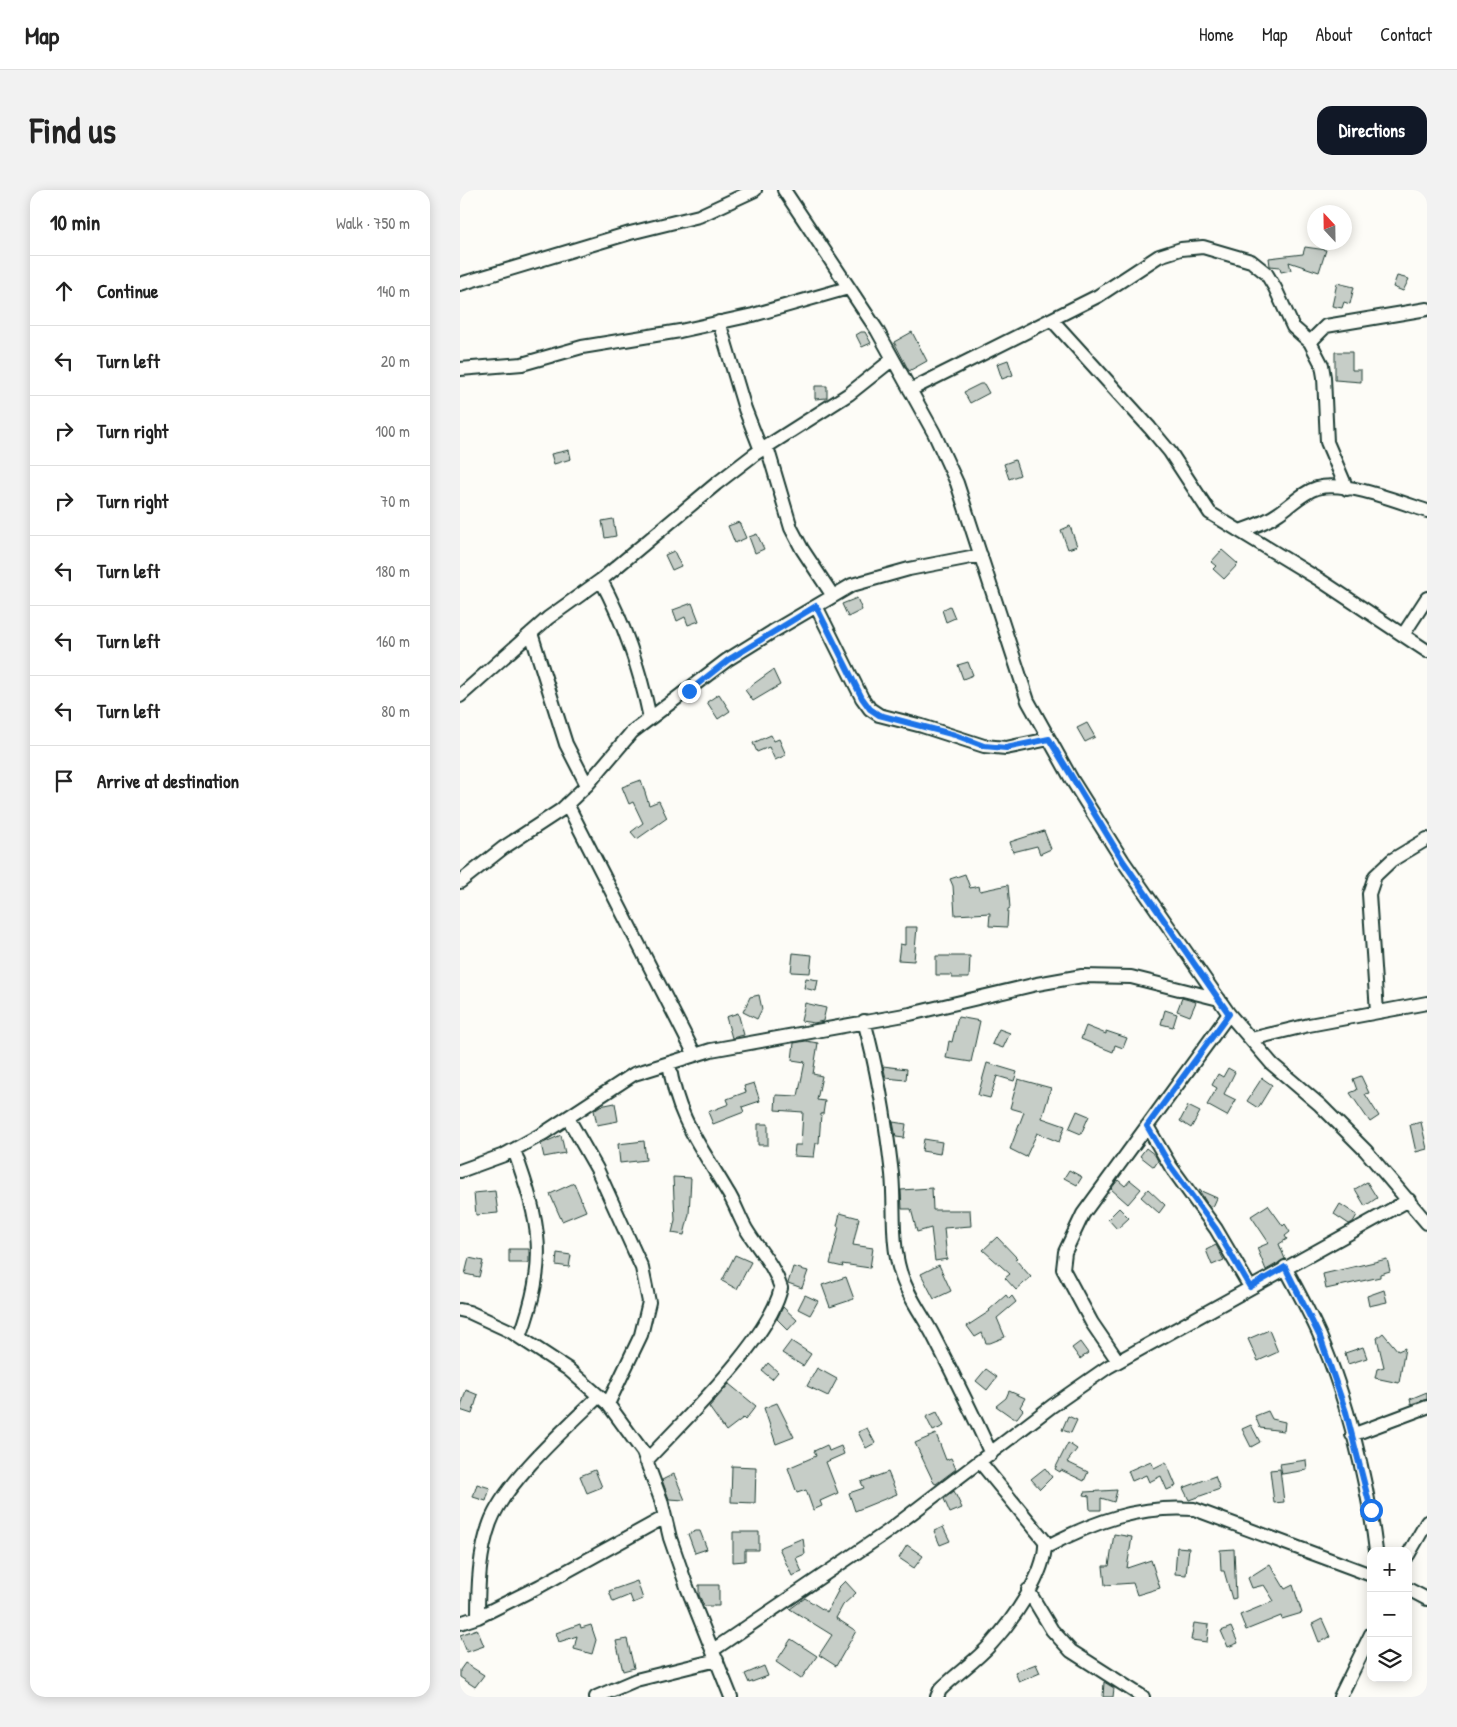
<!DOCTYPE html>
<meta charset="utf-8">
<style>
:root{--surface:#fff;--page:#f2f2f2;--text:#222;--muted:#767676;--line:#e0e0e0;--accent:#111827}
body{margin:0;font-family:"Patrick Hand",sans-serif;background:var(--page);color:var(--text)}
.controls{position:absolute;right:15px;bottom:15px;display:grid;overflow:hidden;border-radius:10px;box-shadow:0 2px 12px #0003}
.controls button{width:45px;height:45px;display:grid;place-items:center;padding:0;border:0;border-bottom:1px solid var(--line);background:var(--surface);color:var(--text);font:25px sans-serif}
.compass{position:absolute;left:847px;top:15px;width:45px;height:45px;border-radius:50%;background:var(--surface);box-shadow:0 2px 12px #0003;rotate:338deg}
.stop{position:absolute;width:15px;height:15px;margin:-11px;border:4px solid #1a73e8;border-radius:50%;background:#fff}
.stop.end{background:#1a73e8;border-color:#fff;box-shadow:0 1px 5px #0008}
.list{margin:0;padding:0;list-style:none}
h2{display:flex;justify-content:space-between;align-items:center;height:65px;margin:0;padding:0 20px;font-size:21px}
h2 small{font-size:16px;font-weight:400;color:var(--muted)}
.list li{display:grid;grid-template-columns:32px 1fr auto;gap:15px;align-items:center;box-sizing:border-box;height:70px;padding:0 20px;border-top:1px solid var(--line)}
.list b{display:block;font-size:19px;white-space:nowrap}
.list em{font-size:16px;font-style:normal;color:var(--muted)}
.icon{flex:none;width:28px;height:28px;fill:none;stroke:currentColor;stroke-width:2;stroke-linecap:round;stroke-linejoin:round}
.map{position:relative;flex:none;width:967px;height:1507px;overflow:hidden;border-radius:15px}
header{display:flex;align-items:center;gap:30px;box-sizing:border-box;height:70px;padding:0 25px;background:var(--surface);border-bottom:1px solid var(--line)}
header strong{font-size:24px}
nav{display:flex;gap:28px;margin-inline-start:auto;font-size:18px}
.intro{display:flex;align-items:center;justify-content:space-between;box-sizing:border-box;height:120px;padding:0 30px}
h1{margin:0;font-size:35px}
.button{padding:12px 22px;border-radius:15px;background:var(--accent);color:#fff;font-size:18px;font-weight:700}
main{display:flex;gap:30px;padding:0 30px}
aside{flex:1;background:var(--surface);border-radius:15px;box-shadow:0 2px 12px #0003}
.map>svg:first-child{display:block}
.building{fill:#c6cdc7;stroke:#1f3d34}
.lines{fill:none;stroke-linecap:round;stroke-linejoin:round}
.street-casing{stroke:#1f3d34;stroke-width:16}
.street{stroke:#fdfcf7;stroke-width:12}
.route{stroke:#1a73e8;stroke-width:6}
</style>
<header>
<strong>Map</strong>
<nav><a>Home</a><a>Map</a><a>About</a><a>Contact</a></nav>
</header>
<div class="intro"><h1>Find us</h1><a class="button">Directions</a></div>
<main>
<aside>
<h2>10 min<small>Walk · 750 m</small></h2>
<ul class="list">
<li><svg class="icon" aria-label="ahead" viewBox="0 0 24 24"><path d="M12 20V5M6 11l6-6 6 6"/></svg><div><b>Continue</b></div><em>140 m</em></li>
<li><svg class="icon" aria-label="left" viewBox="0 0 24 24"><path d="M17 20v-9H6M10 6l-5 5 5 5"/></svg><div><b>Turn left</b></div><em>20 m</em></li>
<li><svg class="icon" aria-label="right" viewBox="0 0 24 24"><path d="M7 20v-9h11M14 6l5 5-5 5"/></svg><div><b>Turn right</b></div><em>100 m</em></li>
<li><svg class="icon" aria-label="right" viewBox="0 0 24 24"><path d="M7 20v-9h11M14 6l5 5-5 5"/></svg><div><b>Turn right</b></div><em>70 m</em></li>
<li><svg class="icon" aria-label="left" viewBox="0 0 24 24"><path d="M17 20v-9H6M10 6l-5 5 5 5"/></svg><div><b>Turn left</b></div><em>180 m</em></li>
<li><svg class="icon" aria-label="left" viewBox="0 0 24 24"><path d="M17 20v-9H6M10 6l-5 5 5 5"/></svg><div><b>Turn left</b></div><em>160 m</em></li>
<li><svg class="icon" aria-label="left" viewBox="0 0 24 24"><path d="M17 20v-9H6M10 6l-5 5 5 5"/></svg><div><b>Turn left</b></div><em>80 m</em></li>
<li><svg class="icon" aria-label="arrive" viewBox="0 0 24 24"><path d="M6 21V4h12l-3 4 3 4H6"/></svg><div><b>Arrive at destination</b></div></li>
</ul>
</aside>
<div class="map">
<svg width="967" height="1507" viewBox="0 0 967 1507">
<rect width="100%" height="100%" fill="#fdfcf7"/>
<filter id="ink" filterUnits="userSpaceOnUse"><feTurbulence type="fractalNoise" baseFrequency=".02" numOctaves="2"/><feDisplacementMap in="SourceGraphic" scale="10" xChannelSelector="R" yChannelSelector="G"/><feConvolveMatrix kernelMatrix="1 2 1 2 8 2 1 2 1" color-interpolation-filters="sRGB"/></filter>
<g filter="url(#ink)">
<path class="building" d="M845 57 866 60 859 82 829 72 831 80 821 82 820 77 810 76 809 68 843 64Z
M937 86 949 89 943 101 933 97Z
M877 93 894 97 890 114 884 112 882 118 872 116Z
M401 142H405L411 153 402 157 396 145Z
M452 142 467 171 449 181 434 152Z
M875 162H892V180H901V192L875 190Z
M548 170 553 185 542 189 537 174Z
M520 194H524L529 203 510 213 504 202Z
M355 196H367V208L355 209Z
M109 260 111 269 94 274 91 264Z
M555 270 560 285 549 289 544 274Z
M153 329 156 346 145 348 142 331Z
M279 332 286 348 275 353 268 336Z
M610 336 617 356 608 359 601 340Z
M297 344 304 359 295 363 289 347Z
M762 360 778 374 764 389 753 379 756 376 751 372Z
M214 361 221 376 212 380 205 365Z
M397 408 402 420 388 427 382 414Z
M232 413 239 431 228 435 225 427 217 431 213 420Z
M490 416 495 428 486 432 482 420Z
M508 472 513 485 503 489 498 475Z
M313 480 320 495 293 511 285 500Z
M259 504 270 521 258 529 247 512Z
M627 533 635 547 625 552 617 538Z
M311 545 314 551 319 549 326 565 315 570 309 557 297 562 293 553Z
M181 590 189 615 199 611 207 628 177 649 171 642 183 633 173 612 169 614 162 597Z
M584 641 591 659 580 664 577 656 553 662 550 652Z
M505 684 510 698 519 696 520 701 548 695 550 718 548 719 547 737 529 736 530 723 495 725 493 696 490 689Z
M445 737H457L454 771 438 770 440 754 445 755Z
M333 763 352 765 350 783 331 782Z
M476 766H510L509 788H492V785H476Z
M346 788 358 790 356 801 344 798Z
M299 805 302 819 297 829 283 822 290 807Z
M722 808 736 812 730 826 717 821Z
M345 813 366 818 363 831 354 833 341 831Z
M705 820 717 824 713 837 701 834Z
M278 823 284 845 272 848 266 827Z
M498 827 520 831 511 872 486 868 489 851 492 852Z
M626 836 646 844V841L667 848 663 858 655 855 653 862 621 849Z
M539 839 550 843 543 858 532 854Z
M346 851 358 853 353 884 362 886 357 910 365 911 363 924H361L359 953H356L354 967 334 966 335 955H341L343 922 315 920 316 905 338 906 345 872 332 870 334 853Z
M527 873 557 882 554 891 537 886 530 908 518 905Z
M423 876 447 879 446 890 426 888Z
M768 878 775 882 764 904 776 910 767 926 747 915 757 898 752 895 758 884 763 887Z
M901 886 909 903 905 904 919 926 910 932 890 903 897 900 893 889Z
M802 888 812 895 798 918 787 911Z
M558 889 591 898 582 928 605 936 599 952 577 943 566 967 550 959 564 922 550 918Z
M294 893 300 911 282 917 284 922 253 934 248 922 269 914 267 909 286 902 284 896Z
M155 913 158 931 137 935 134 920 140 916Z
M728 916 740 922 731 938 720 931Z
M617 921 629 926 621 944 609 939Z
M433 932 446 934 444 948 436 947Z
M961 932 967 959 956 962 950 935Z
M298 934H308V955H298Z
M101 945 105 963 84 967 81 954Z
M464 949 482 952 480 964 462 961Z
M184 951 186 970 160 973 158 954Z
M686 958 695 965 698 971 694 977 680 966Z
M609 980 622 987 617 995 604 988Z
M213 987 231 988 229 1024 224 1045 212 1043 215 1030Z
M658 990 665 996 670 990 681 999 668 1014 651 999Z
M907 992 917 1008 905 1016 895 999Z
M114 993 126 1021 102 1031 90 1004Z
M472 998 473 1020H510L511 1036 484 1038 487 1069 475 1071 471 1038 457 1042 451 1019H442L441 1000Z
M688 999 705 1015 699 1023 681 1007Z
M739 1000 757 1008 753 1017 748 1015Z
M35 1001 38 1023 16 1025 14 1003Z
M880 1014 897 1025 893 1032 889 1034 874 1024Z
M808 1015 823 1036 825 1034 830 1042 825 1046 827 1049 819 1054 825 1069 806 1080 797 1058 809 1053 791 1026Z
M659 1018 669 1028 657 1039 648 1029Z
M380 1023 399 1028 393 1055 413 1058 410 1078 382 1074 383 1077 370 1074 379 1037 377 1036Z
M537 1047 557 1068 555 1069 571 1087 556 1100 545 1088 550 1084 523 1060Z
M756 1055 764 1070 752 1075 746 1060Z
M49 1059H69V1073H49Z
M97 1063 111 1065 109 1077 96 1075Z
M275 1065 291 1072 277 1099 262 1091Z
M9 1068 23 1071 19 1087 5 1084Z
M927 1069 930 1081 920 1084V1087L866 1099 863 1084Z
M479 1075 491 1101 474 1109 461 1084Z
M333 1077 348 1081 342 1098 328 1093Z
M386 1087 394 1109 370 1117 362 1095Z
M924 1100 927 1112 909 1116 907 1106Z
M345 1105 358 1111 350 1125 338 1119Z
M546 1105 549 1109 552 1106 556 1112 537 1128 545 1147 530 1153H526L522 1143 515 1147 507 1136 530 1121 529 1120Z
M323 1117 337 1130 328 1140 317 1129Z
M809 1140 818 1162 798 1171 788 1149Z
M923 1143 938 1161 945 1158 939 1193 915 1188 917 1179 924 1177 917 1148Z
M331 1151 351 1164 343 1176 322 1163Z
M620 1152 628 1163 620 1169 612 1158Z
M903 1157 907 1168 888 1174 885 1163Z
M308 1173 318 1182 312 1189 302 1181Z
M357 1178 377 1189 368 1206 347 1196Z
M526 1179 537 1187 527 1200 516 1191Z
M269 1194 296 1216 285 1230 283 1228 266 1241 249 1217Z
M6 1200 18 1205 12 1224 0 1220Z
M549 1201 565 1208 560 1217 563 1220 557 1228H553L536 1216 546 1208Z
M967 1202V1209L951 1214 950 1209Z
M317 1213 334 1247 316 1254 304 1218Z
M808 1221 812 1229 825 1232 824 1241 800 1238 795 1226Z
M477 1222 484 1236 473 1241 466 1227Z
M608 1226 617 1230 611 1243 602 1240Z
M791 1235 800 1252 791 1257 782 1239Z
M407 1238 415 1253 406 1258 398 1242Z
M476 1244 486 1270 491 1268 496 1279 476 1294 474 1293 455 1253Z
M608 1253 617 1259 607 1272 628 1282 624 1291 601 1280 600 1282 595 1279Z
M367 1255 369 1261 381 1256 384 1264 366 1272 378 1303 360 1311 362 1316 353 1320 346 1300 337 1303 328 1278 356 1266 354 1261Z
M846 1270 847 1280 822 1284 820 1274Z
M691 1271 694 1278 706 1272 716 1296 707 1300 701 1286 689 1292 686 1285 672 1291 668 1281Z
M272 1276 296 1277 295 1313 271 1312Z
M585 1278 592 1287 580 1299 571 1289Z
M820 1279 824 1312 814 1313 810 1280Z
M135 1280 142 1297 127 1303 120 1286Z
M428 1282 437 1304 395 1321 389 1303 404 1298 401 1292Z
M214 1284 225 1310 209 1309 202 1290Z
M755 1286 760 1299 729 1310 723 1298Z
M17 1294 30 1298 26 1311 13 1307Z
M657 1300 654 1312 641 1308V1320H630L629 1306 624 1305 625 1302Z
M494 1301 502 1318 490 1323 484 1309Z
M483 1337 490 1351 480 1355 474 1341Z
M236 1341H240L247 1359 235 1363 228 1344Z
M273 1342H299V1360H285V1371L273 1372Z
M654 1344 672 1347 667 1378 691 1370 700 1398 677 1405 673 1393 645 1395 643 1376H649Z
M343 1348 345 1364 336 1368 342 1382 332 1386 319 1358Z
M447 1355 463 1366 454 1378 439 1368Z
M717 1357 729 1358 726 1385 715 1384Z
M774 1359 776 1408 772 1409 764 1381H761L760 1360Z
M810 1374 825 1399 833 1395 842 1423 822 1429 821 1426 786 1440 780 1425 814 1411 804 1395 792 1398 788 1388Z
M177 1391 183 1409 173 1413 170 1405 153 1412 149 1401Z
M385 1391 396 1403 383 1415 376 1428 396 1441 376 1476 359 1465 372 1445 330 1419 345 1408 367 1422 378 1401 377 1399Z
M239 1395H259V1416H244L239 1405Z
M862 1429 870 1447 859 1452 852 1434Z
M734 1433 749 1435 747 1452 731 1450Z
M120 1434 121 1438 131 1435 136 1450 132 1464 114 1459 117 1446 99 1452 96 1443Z
M771 1437 778 1453 768 1457 761 1441Z
M17 1439 24 1456 7 1462 0 1445Z
M167 1449 174 1478 163 1481 156 1451Z
M331 1449 357 1466 341 1489 316 1472Z
M5 1473 24 1485 15 1497 0 1487V1480Z
M576 1474 580 1483 559 1492 555 1482Z
M304 1476 308 1486 289 1493 285 1484Z
M644 1492 654 1498 653 1507H643Z"/>
<g class="lines">
<defs>
<path id="street" d="M324 0 417 140 474 243 497 293 568 511 612 590 663 671 769 824 812 874 860 915 906 961 967 1033
M0 94 170 43 239 26 295 0
M592 130 690 238 710 262 750 323 860 390 967 461
M259 132 285 219 301 260
M0 179 62 174 122 157 220 141 293 125 388 98
M450 200 638 106 699 66 721 59 743 57 791 71 806 83 815 98 833 137 850 152
M307 257 331 338 342 359 373 406
M887 299 867 252 864 187 862 175 850 152 866 136 967 119
M780 341C794 336 807 332 819 323 831 315 843 302 857 298 885 290 940 312 967 321
M141 390C164 433 180 480 190 528
M356 416 402 508 410 519 419 525 462 536 524 556 546 558 589 549
M71 443 106 554 127 595
M943 445 967 408
M0 506 88 428 141 390 256 294 295 264 389 204 433 169
M107 614 235 865
M0 692 43 658 101 620 127 595 172 542 267 470 312 442 392 395 449 379 521 365
M917 822 909 704 915 686 932 670 967 649
M404 831C418 881 426 932 432 984 435 1015 431 1051 440 1081 447 1105 462 1124 473 1145 493 1184 513 1224 531 1264
M791 849 849 835 967 813
M108 928 137 979 182 1078 189 1112 181 1145 148 1214
M687 936 711 977 756 1039 790 1097
M54 960C81 1035 88 1070 60 1147
M0 981 44 965 84 943 174 884 251 860 450 824 577 794 622 786 671 787 759 809
M825 1077C837 1100 850 1123 860 1146 887 1208 908 1294 916 1361
M0 1120 9 1122 50 1141 108 1179 148 1214 183 1262 201 1310 210 1348 227 1397 271 1507
M658 1171 632 1133 603 1079 605 1062 623 1024 769 824
M892 1245 967 1217
M186 1271C223 1231 310 1149 321 1098 314 1075 298 1059 286 1039 279 1027 275 1013 267 1001 240 955 217 928 209 873
M586 1357C633 1332 679 1315 734 1319L911 1385
M948 1365 967 1332
M948 1399 967 1409
M568 1400 592 1440 611 1461 683 1507
M18 1427C18 1396 19 1363 30 1333 45 1292 107 1237 139 1206
M0 1433 18 1427 80 1396 205 1327
M253 1460 427 1342 592 1216 648 1177 949 1010
M136 1507 176 1490 257 1470
M477 1507 480 1500C496 1484 516 1471 531 1454 552 1431 587 1383 585 1351L520 1272
M880 1507 911 1444"/>
</defs>
<use href="#street" class="street-casing"/>
<use href="#street" class="street"/>
</g>
</g>
<g class="lines" filter="url(#ink)">
<path class="route" d="M229 501 268 470 356 416 402 508 410 519 419 525 495 545 524 556 546 558 589 549 663 671 769 824 687 936 711 977 756 1039 790 1097 825 1077 860 1147 886 1222 911 1320"/>
</g>
</svg>
<div class="controls">
<button>+</button>
<button>−</button>
<button><svg class="icon" aria-label="layers" viewBox="0 0 24 24"><path d="M12 4l9 5-9 5-9-5zM3 14l9 5 9-5"/></svg></button>
</div>
<svg class="compass" viewBox="-18 -18 36 36"><path d="M0-13l5 13h-10z" fill="#e53935"/><path d="M0 13l5-13h-10z" fill="#767676"/></svg>
<div class="stop" style="left:911px;top:1320px"></div>
<div class="stop end" style="left:229px;top:501px"></div>
</div>
</main>
